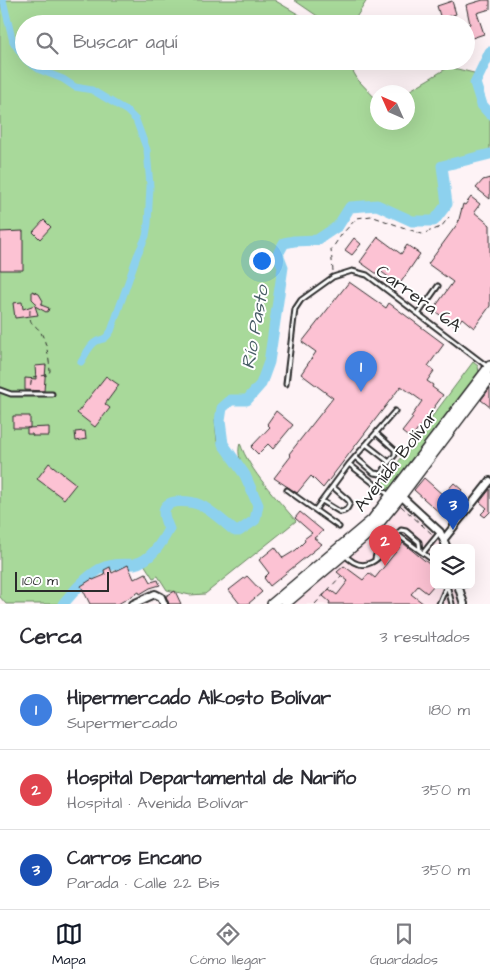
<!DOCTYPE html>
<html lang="es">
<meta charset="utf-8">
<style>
:root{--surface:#fff;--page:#f7f7f7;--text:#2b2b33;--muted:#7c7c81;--line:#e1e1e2;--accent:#111827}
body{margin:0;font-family:"Architects Daughter",sans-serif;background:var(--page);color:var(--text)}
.controls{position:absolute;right:15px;bottom:15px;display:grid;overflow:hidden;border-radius:8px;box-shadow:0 5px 20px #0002}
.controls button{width:45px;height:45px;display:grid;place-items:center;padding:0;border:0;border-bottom:1px solid var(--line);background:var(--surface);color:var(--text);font:25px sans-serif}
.compass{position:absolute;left:370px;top:85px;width:45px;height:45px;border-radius:50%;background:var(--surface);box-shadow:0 5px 20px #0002;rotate:315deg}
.scale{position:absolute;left:15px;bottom:12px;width:94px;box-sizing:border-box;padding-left:5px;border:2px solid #2b2b2b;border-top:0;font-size:14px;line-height:18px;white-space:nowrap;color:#2b2b2b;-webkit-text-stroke:4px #fff;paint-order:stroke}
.you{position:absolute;left:261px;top:260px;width:18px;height:18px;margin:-12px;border:4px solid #fff;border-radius:50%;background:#1a73e8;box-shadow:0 0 0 8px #1a73e833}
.badge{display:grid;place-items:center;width:32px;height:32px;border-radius:50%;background:var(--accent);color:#fff;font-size:16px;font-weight:700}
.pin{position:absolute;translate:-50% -41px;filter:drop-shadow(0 1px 2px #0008)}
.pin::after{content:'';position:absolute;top:26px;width:18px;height:15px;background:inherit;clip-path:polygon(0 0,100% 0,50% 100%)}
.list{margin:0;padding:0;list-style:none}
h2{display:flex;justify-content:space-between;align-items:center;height:65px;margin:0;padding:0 20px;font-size:21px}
h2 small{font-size:16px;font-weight:400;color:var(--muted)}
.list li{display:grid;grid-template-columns:32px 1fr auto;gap:15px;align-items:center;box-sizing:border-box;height:80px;padding:0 20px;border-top:1px solid var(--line)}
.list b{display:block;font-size:19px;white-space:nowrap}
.list p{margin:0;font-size:16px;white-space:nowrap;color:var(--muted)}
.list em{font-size:16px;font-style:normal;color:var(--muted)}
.icon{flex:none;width:28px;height:28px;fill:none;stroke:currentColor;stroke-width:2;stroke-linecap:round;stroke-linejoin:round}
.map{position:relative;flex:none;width:490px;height:604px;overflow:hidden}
.search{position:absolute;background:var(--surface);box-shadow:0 5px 20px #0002;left:15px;right:15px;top:15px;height:55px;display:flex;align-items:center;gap:12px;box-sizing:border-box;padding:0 18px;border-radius:28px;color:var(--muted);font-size:19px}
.sheet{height:305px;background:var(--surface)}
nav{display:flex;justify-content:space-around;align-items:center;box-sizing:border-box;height:70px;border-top:1px solid var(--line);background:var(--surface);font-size:14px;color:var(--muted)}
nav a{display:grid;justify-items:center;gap:2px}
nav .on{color:var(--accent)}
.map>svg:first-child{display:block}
.built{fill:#fde4ec}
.green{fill:#a8d99a;stroke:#6a8262}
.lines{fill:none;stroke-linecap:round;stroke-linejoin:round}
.canal{stroke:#8dd1ee;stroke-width:7}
.river{stroke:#8dd1ee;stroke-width:11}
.building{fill:#fcc2d3;stroke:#2b2b2b}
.service-casing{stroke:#2b2b2b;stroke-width:7}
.minor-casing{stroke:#2b2b2b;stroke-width:10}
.secondary-casing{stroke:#2b2b2b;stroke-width:12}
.path{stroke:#2b2b2b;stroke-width:1;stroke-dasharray:5 4;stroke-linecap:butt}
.service{stroke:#fff;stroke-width:3}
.minor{stroke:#fff;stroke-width:6}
.secondary{stroke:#fff;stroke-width:9}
.labels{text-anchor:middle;stroke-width:4;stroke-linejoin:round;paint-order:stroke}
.street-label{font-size:18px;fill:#2b2b2b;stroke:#fff}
.water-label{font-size:19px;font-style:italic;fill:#485d66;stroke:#fff}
</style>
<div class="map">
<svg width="490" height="604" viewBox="0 0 490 604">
<rect width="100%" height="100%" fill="#fef3f6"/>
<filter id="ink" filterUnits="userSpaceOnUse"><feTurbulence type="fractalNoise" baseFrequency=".02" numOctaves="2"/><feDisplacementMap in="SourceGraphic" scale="10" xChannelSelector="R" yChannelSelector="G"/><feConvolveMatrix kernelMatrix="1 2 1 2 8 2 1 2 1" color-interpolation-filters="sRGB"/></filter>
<g filter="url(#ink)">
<path class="built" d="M401 504 445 544 446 548H434V585H456L460 604H291L379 529Z"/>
<path class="green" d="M0 0H274L315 24H24V61H347L358 80 377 100 378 122H408L407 92 449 67 474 73C476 89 480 102 490 114V154L442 166 447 204 434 221 409 220 377 205 350 207 338 226 317 240 294 241 284 243 278 254 283 267 269 362 261 384 247 397H232L220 407 215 420 217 441 243 476 255 507 252 520 237 531C213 514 199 496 167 500L162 511 167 528C161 541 151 561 133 562 122 562 110 561 99 567 83 576 72 590 60 604H6L0 597Z
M294 0H367L352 24H329Z
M473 362 478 366 479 373 475 380 389 490 381 485Z
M240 443C250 472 276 497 296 521L205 594 190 595 167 590 158 576 153 578 144 564 164 542 171 528 165 515 167 507C198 490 213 526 239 533L256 521C257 517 259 513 259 509 260 485 233 466 240 443Z"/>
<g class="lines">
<path class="canal" d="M3 0 13 42 24 58
M27 61 40 70 63 79 75 87 92 90 127 111 136 120 147 150 150 186 148 224 146 236 137 256 111 331C103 343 102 337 94 343 88 348 85 356 81 362"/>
<path class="river" d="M490 52 475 83 482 105 490 114
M63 604C74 591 85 578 100 569 111 563 123 565 134 564 151 561 162 542 169 529 167 524 164 518 164 513 163 497 191 501 200 505 210 509 226 524 235 531H239L255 520 258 505 245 475 223 444 220 421 222 408 231 400H247L261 384 269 362 283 267 278 254 284 243 294 241 317 240 338 226 350 207 377 205 412 221H434L447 204 442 166 490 154"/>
</g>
<path class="building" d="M483 0H490V9L477 13 484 34 466 40V25L470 24 466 5Z
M452 1 456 14 441 19 437 6Z
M490 178V199L476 188 483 180Z
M471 197 480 204 474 212 490 225V306L474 328 462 318 456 326 433 310 453 282 428 264 458 223 463 204 465 205Z
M44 220 51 227 40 239 33 232Z
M23 231V270H0V232Z
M378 237 401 254 407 245 420 254 399 285 379 270 377 274 360 262Z
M354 238 361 244 352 255 345 250Z
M349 282 386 308 389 303 444 344 428 366 434 371 427 381 433 385 432 387 443 395 411 439 402 432 413 418 411 417 422 401 401 386 323 488 311 476 297 493 274 478 291 456 289 454 333 398 301 374 316 352 302 342Z
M32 291 39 294 43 301 41 305 49 308 48 311 46 312 35 306 38 315 15 318 13 303 22 302 23 309 35 305 36 303 32 299Z
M46 365 44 391 25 390V378L36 379 35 366Z
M106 376 119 385 105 404 110 408 95 427 77 413Z
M490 388V407L481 400Z
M276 411 293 425 273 449 268 444 258 454 251 447 270 427 267 424Z
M13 416H30V428H13Z
M49 427V436H33L32 434H27V428Z
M85 431 86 439 76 441 75 432Z
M49 463 76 484 64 499 37 479Z
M424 478 443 495 454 483 462 490 441 514 414 490Z
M490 489V512L485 517 481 514 487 508 480 502Z
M300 512 323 531 314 538 322 544 270 586 264 578 269 573 259 560 275 547 283 558 296 550 305 541 304 539 312 533 295 518Z
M403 543 434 568V585L427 593 418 586 411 594 424 604H329L330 602 323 596 329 589 337 595 348 581 337 572 344 566 363 580 369 573 375 578Z
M128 565 134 579 146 573 151 582 158 580 160 585 150 588 140 594 139 592 118 604H90L81 586 92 579 93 580 105 575 104 570 110 567 112 573Z
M247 576 262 592 248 604H240L229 590Z
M175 591 181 604H169L166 596Z"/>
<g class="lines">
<defs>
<path id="service" d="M419 313 438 286
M286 384 295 309 301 300 333 277 352 271 367 275 488 367
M0 390 11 394H52
M376 433 395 450V455L389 462
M355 457 374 473 381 474 389 462 366 444
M287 490 315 510 349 464
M390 496 349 464 395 411
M322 501 340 512C346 512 348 508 350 503L348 500 333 487
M315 510 339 527
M397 534 401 530 406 531 419 542 420 550
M423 553 440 532
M344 554C367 580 383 553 398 535L434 561
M375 559C376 550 386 538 394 534L398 535
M447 585 452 604
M439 604 447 585"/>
<path id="minor" d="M401 496 440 532 447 548
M444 539 490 481
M458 585 464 604
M133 604 155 594 161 597 164 604"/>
<path id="secondary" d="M272 604 372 520 490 366
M285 604 375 528 401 496 490 378"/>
</defs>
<use href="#service" class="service-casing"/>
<use href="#minor" class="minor-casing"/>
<use href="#secondary" class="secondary-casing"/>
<path class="path" d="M333 271 331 250 342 234 357 218 371 216 422 234 441 227 449 217
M30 310C29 326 33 322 40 331 47 342 49 359 50 371L48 375 32 377 30 388
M401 506 432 534
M315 604 341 576"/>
<use href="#service" class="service"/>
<use href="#minor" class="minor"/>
<use href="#secondary" class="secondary"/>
</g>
</g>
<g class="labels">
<g class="street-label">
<text transform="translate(419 298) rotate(36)" y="6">Carrera 6A</text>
<text transform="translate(396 460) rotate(-52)" y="6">Avenida Bolívar</text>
</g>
<g class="water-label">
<text transform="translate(254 327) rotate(-80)" y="7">Río Pasto</text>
</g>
</g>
</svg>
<div class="controls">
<button><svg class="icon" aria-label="layers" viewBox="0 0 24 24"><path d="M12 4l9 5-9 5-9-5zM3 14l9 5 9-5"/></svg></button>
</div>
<svg class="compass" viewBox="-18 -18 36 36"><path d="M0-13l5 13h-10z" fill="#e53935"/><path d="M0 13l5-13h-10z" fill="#7c7c81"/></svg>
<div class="scale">100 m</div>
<div class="you"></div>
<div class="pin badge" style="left:361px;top:392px;background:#3f7fe0">1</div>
<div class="pin badge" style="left:385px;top:566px;background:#e0444e">2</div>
<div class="pin badge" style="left:453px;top:530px;background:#1a4fb4">3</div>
<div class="search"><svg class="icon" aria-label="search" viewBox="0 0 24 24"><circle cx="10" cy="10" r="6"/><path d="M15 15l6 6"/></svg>Buscar aquí</div>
</div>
<section class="sheet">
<h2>Cerca<small>3 resultados</small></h2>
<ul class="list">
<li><span class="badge" style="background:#3f7fe0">1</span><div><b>Hipermercado Alkosto Bolívar</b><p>Supermercado</p></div><em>180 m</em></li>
<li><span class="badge" style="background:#e0444e">2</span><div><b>Hospital Departamental de Nariño</b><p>Hospital · Avenida Bolívar</p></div><em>350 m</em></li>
<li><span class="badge" style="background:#1a4fb4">3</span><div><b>Carros Encano</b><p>Parada · Calle 22 Bis</p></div><em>350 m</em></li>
</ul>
</section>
<nav>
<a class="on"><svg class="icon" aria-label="map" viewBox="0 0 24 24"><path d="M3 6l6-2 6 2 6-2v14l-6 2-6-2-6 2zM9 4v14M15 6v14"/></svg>Mapa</a>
<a><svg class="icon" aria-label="directions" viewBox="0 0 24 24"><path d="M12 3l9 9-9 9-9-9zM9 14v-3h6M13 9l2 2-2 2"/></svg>Cómo llegar</a>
<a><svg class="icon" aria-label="saved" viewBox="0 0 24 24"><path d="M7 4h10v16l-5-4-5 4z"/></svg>Guardados</a>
</nav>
